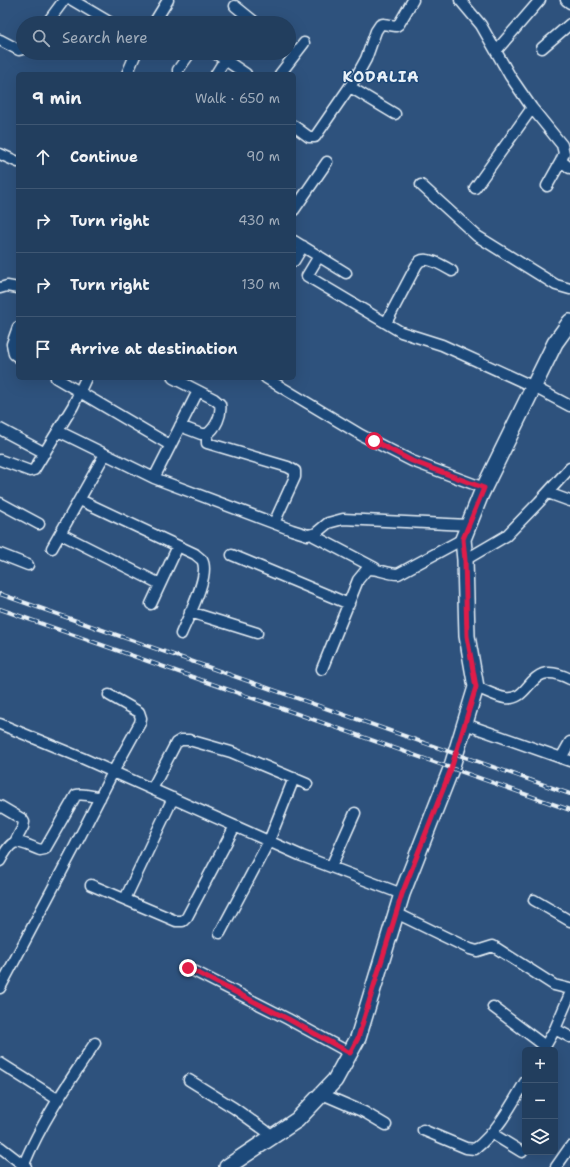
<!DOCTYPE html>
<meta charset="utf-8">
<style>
:root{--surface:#223e5e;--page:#2e4967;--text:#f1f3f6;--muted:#a2aebc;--line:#3f5773}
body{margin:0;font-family:"Shantell Sans",sans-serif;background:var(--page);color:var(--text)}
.controls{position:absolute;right:12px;bottom:12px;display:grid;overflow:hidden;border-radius:6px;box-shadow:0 4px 16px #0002}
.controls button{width:36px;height:36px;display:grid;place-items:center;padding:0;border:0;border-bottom:1px solid var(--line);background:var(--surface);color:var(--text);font:20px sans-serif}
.stop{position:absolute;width:12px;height:12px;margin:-9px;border:3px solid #e11d48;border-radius:50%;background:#fff}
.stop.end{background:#e11d48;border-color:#fff;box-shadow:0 1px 4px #0008}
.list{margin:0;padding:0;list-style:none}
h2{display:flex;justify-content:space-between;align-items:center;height:52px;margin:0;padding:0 16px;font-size:17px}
h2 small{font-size:13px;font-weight:400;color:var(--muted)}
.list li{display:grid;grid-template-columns:26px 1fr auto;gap:12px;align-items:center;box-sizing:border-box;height:64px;padding:0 16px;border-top:1px solid var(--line)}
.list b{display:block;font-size:15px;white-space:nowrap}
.list em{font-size:13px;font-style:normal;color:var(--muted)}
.icon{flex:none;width:22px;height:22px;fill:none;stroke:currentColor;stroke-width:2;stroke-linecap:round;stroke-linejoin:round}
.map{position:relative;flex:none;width:570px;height:1167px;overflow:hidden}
.search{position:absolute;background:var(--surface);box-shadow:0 4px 16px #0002;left:16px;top:16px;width:280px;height:44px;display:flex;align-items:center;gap:10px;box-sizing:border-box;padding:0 14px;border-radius:22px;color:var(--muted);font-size:15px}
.panel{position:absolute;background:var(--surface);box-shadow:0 4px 16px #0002;left:16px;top:72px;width:280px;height:308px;border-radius:6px}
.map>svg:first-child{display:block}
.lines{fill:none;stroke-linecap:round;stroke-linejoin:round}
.minor-casing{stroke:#e8f1f8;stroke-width:13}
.secondary-casing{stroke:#e8f1f8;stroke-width:18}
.minor{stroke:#1f4a7a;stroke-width:10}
.secondary{stroke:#1f4a7a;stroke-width:15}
.rail-casing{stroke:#e8f1f8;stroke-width:4}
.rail{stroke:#1f4a7a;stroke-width:2.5;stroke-dasharray:8;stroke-linecap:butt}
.route{stroke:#e11d48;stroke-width:5}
.labels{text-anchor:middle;stroke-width:3;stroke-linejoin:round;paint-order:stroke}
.district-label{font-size:15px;font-weight:bold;letter-spacing:1px;fill:#e8f1f8;stroke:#1f4a7a}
</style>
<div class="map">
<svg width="570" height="1167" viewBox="0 0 570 1167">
<rect width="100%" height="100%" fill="#2e527d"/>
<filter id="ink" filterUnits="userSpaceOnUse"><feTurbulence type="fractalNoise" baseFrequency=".025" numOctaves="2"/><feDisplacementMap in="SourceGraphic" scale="8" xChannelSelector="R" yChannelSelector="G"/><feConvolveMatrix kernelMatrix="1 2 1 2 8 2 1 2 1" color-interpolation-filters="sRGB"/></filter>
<g filter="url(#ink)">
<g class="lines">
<defs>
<path id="minor" d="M72 0 111 23
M460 0 481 25 510 76 532 108 562 145 564 153 561 161 547 186
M566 0 570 3
M235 6 256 23
M47 23 64 0
M154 23 168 0
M0 40 19 50 23 49
M542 48 570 24
M496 51 540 0
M215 53 246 74
M178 70 190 53
M127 74 136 53
M216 74 229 53
M280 74 304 43
M350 87 395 114
M294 126 309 137H315L355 79 366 59 376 31 380 25 383 24 396 26 399 24 413 0
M0 154 18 162
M561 161 570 168
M421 185 477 236 556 285 570 289
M475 188 532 108
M294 210 327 162
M294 241 346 273
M319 256 307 276 401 332 442 345 534 387 570 406
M294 261 303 246
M0 288 7 286 18 288
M386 323 416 266C417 264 419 262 420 261 428 256 445 267 452 271
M18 327 12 344 14 354 18 357
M56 378 170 445
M173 378 214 399 220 404C222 415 216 428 207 434H201L180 426
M266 378 361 435 412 461 484 488
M0 429 45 453
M58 431 154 478 292 530 308 535 316 533 328 523 343 519 468 525
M207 434V443L288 467 295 471V477L274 523
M0 460 30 471 34 470 73 406 86 378
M154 478 198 391
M548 493 570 501
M80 500 195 554C197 556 200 558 202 560 211 575 187 619 181 634
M0 503 39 524
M61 534 160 584
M314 536 375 568
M52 548 105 454
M0 554 28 565
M232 555 349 604
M465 560 506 536 539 502 570 468
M151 604 178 546
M190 612 257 633
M322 669 358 580 367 569C378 568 386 574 398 574L463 539
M476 687C484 690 497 697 505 698 533 702 527 657 570 679
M0 724 82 758 302 856 402 894
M465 724 570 761
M561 758 570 742
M152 789 176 743 181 740H189L231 752 307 784
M0 806 22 819 24 822 23 827 15 842
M0 861C14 835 16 841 40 850L45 849 76 795C84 793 92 796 100 798
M331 867 355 813
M91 885 176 921H183L187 917 235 826
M125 899 173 798
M534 900 570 921
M396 913 470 949 477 951 493 946 554 985 570 989
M220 933 269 841 294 778
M188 968 288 1019 350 1053
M0 988 73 850 113 772 140 723 141 718 139 712 109 695
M493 1007 545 1046
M555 1029 570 1037
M543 1050 555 1029 570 994
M0 1063 57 1099
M189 1080 234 1108 273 1136
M322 1094 364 1112 386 1125
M423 1130 466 1148 475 1149C497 1132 511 1106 525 1082
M491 1133 522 1152
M0 1147 26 1167
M24 1164C42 1121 69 1082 95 1043
M556 1167 570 1147"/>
<path id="secondary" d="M227 1167 297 1120 335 1080 358 1038 402 894 451 769 476 687 467 636 465 560 463 539 481 494 555 343 570 322"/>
</defs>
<use href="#minor" class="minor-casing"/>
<use href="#secondary" class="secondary-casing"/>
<use href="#minor" class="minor"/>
<use href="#secondary" class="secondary"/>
<defs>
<path id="rail" d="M0 594 570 794
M0 609 570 810"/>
</defs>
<use href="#rail" class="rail-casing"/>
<use href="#rail" class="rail"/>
</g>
</g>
<g class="lines" filter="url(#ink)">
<path class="route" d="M188 968 288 1019 350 1053 358 1038 402 894 451 769 476 687 467 636 465 560 463 539 484 488 412 461 374 441"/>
</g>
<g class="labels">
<g class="district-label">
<text x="381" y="82">KODALIA</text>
</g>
</g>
</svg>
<div class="controls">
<button>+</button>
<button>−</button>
<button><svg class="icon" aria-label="layers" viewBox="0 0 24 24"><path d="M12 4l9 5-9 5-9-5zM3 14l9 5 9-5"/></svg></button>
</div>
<div class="stop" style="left:374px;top:441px"></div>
<div class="stop end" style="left:188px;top:968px"></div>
<div class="search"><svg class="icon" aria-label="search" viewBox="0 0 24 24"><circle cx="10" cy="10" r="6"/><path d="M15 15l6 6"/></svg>Search here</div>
<section class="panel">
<h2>9 min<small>Walk · 650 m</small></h2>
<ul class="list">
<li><svg class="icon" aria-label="ahead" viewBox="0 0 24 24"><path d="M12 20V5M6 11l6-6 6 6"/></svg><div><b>Continue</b></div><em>90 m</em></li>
<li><svg class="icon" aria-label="right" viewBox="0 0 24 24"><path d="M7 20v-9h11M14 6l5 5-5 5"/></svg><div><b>Turn right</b></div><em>430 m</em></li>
<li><svg class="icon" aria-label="right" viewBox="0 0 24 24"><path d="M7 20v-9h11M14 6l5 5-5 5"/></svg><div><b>Turn right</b></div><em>130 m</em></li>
<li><svg class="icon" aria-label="arrive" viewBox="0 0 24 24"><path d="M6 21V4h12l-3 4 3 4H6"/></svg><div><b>Arrive at destination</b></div></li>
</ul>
</section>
</div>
